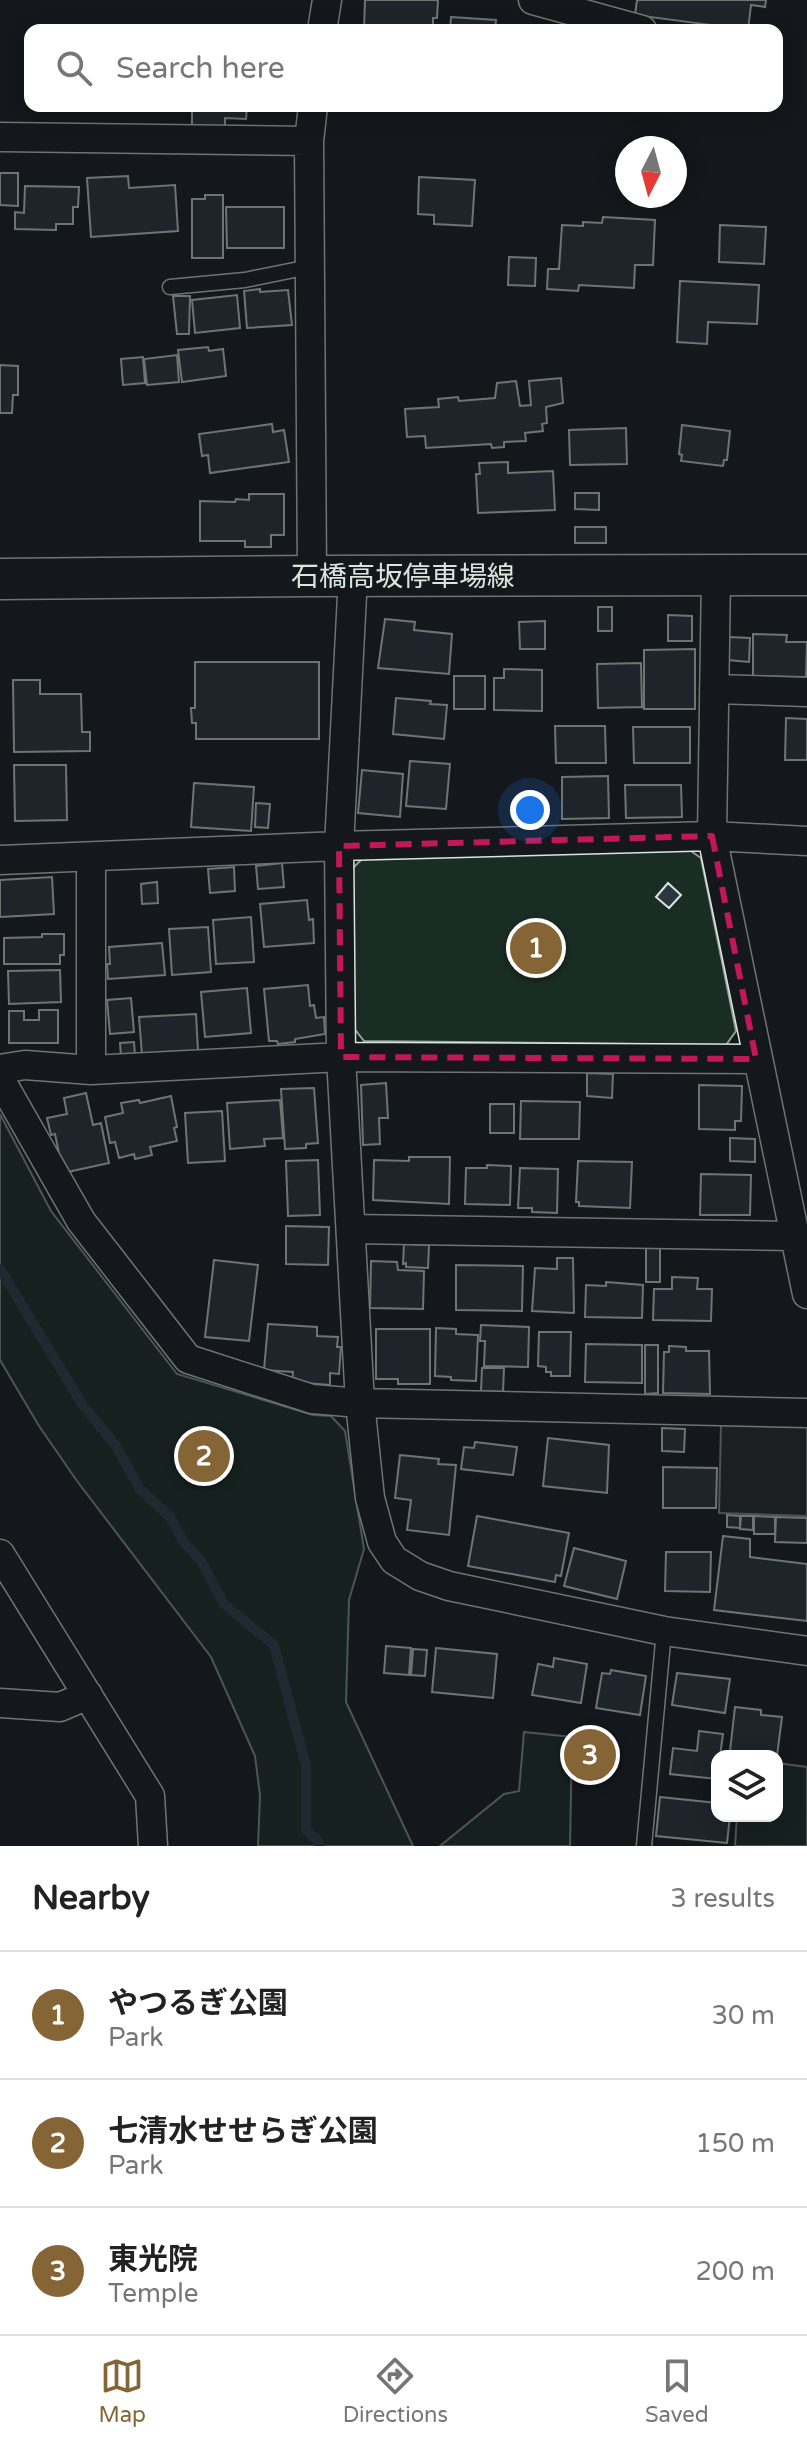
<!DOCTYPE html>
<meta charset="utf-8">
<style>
:root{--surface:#fff;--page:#f6f6f6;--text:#222;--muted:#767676;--line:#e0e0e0;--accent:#856535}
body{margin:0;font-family:"Varela Round","Noto Sans JP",sans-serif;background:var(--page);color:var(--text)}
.controls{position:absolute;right:24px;bottom:24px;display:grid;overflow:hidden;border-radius:16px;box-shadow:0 4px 20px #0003}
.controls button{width:72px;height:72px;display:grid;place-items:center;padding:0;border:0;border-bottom:2px solid var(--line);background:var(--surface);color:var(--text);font:40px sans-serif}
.compass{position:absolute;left:615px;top:136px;width:72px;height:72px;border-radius:50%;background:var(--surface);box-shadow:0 4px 20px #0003;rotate:186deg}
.you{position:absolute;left:530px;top:810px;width:28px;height:28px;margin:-20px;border:6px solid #fff;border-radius:50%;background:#1a73e8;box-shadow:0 0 0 12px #1a73e833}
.badge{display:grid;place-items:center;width:52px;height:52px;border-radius:50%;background:var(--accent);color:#fff;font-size:26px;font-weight:700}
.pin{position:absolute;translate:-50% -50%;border:4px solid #fff;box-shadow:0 2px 8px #0006}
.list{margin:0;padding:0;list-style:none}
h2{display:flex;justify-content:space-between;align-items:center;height:104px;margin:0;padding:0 32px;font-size:34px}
h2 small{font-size:26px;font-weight:400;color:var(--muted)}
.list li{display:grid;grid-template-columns:52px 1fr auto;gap:24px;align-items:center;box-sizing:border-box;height:128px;padding:0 32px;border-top:2px solid var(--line)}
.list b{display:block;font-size:30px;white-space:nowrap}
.list p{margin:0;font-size:26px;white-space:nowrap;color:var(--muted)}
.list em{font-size:26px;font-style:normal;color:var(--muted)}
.icon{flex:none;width:44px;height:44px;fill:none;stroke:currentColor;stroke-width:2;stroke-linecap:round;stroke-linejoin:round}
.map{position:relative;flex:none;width:807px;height:1846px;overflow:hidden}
.search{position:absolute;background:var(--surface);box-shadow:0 4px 20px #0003;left:24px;right:24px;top:24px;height:88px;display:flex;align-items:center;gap:20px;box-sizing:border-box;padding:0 28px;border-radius:16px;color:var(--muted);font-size:30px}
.sheet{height:488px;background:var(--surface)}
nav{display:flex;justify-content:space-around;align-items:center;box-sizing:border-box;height:112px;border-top:2px solid var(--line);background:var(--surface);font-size:22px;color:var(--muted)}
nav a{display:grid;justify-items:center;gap:4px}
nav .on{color:var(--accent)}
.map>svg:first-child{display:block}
.green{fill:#1a2d24;stroke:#939e99;stroke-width:2}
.parking{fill:#24282b;stroke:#939e99;stroke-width:2}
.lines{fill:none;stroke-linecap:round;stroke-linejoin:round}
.stream{stroke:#2f3f4d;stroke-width:10}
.building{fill:#2c363c;stroke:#d8e6dc;stroke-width:2}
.service-casing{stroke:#d8e6dc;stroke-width:17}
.minor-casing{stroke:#d8e6dc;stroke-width:31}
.secondary-casing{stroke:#d8e6dc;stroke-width:43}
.service{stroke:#14181c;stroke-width:14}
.minor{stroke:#14181c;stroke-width:28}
.secondary{stroke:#14181c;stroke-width:40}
.marked{fill:none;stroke:#c2185b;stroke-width:6;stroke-dasharray:16 10;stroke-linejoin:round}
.labels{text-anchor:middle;stroke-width:6;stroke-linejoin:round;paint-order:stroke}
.street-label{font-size:28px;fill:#d8e6dc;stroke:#14181c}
</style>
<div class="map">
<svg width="807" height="1846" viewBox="0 0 807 1846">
<rect width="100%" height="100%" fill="#14181c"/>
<path class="green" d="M688 849 701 858 736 1031 726 1045 364 1041 353 1027 352 869 363 858Z
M0 1114 51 1211 177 1374 313 1415 331 1416 345 1431 364 1549 349 1600 346 1702 413 1846H258L260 1795 255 1756 211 1657 77 1481 39 1426 0 1360Z
M524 1732 572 1737 570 1846H440L504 1794 519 1791Z
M777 1763 807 1767V1846H735L737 1816H777Z"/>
<path class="parking" d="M721 1425 807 1427V1516L719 1513Z"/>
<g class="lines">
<path class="stream" d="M0 1269 82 1404 116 1446 140 1489 170 1517 183 1541 201 1561 224 1604 274 1645 306 1766V1830L318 1841 320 1846"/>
</g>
<path class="building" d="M365 0H438L437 18H433V30H364Z
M637 0H766L765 7 751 5 748 30 635 15Z
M451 17 496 20 495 30H450Z
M192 106H247L246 119 225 118V127L192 126Z
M0 173H18V206L0 205Z
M128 176 129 188 175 185 178 231 91 237 87 178Z
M419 177 475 180 472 226 434 224V215L418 214Z
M25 186 79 187 78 207H73V224H56V230L15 229V212L24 213Z
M205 195H223V258H192V199H205Z
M226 207H284V248H227Z
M603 217 655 220 653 265H635L634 288 579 285 578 291 547 289 548 269H559L562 225 583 226V222L602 223Z
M720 225 766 227 764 264 719 262Z
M509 257 536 258 535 286 508 285Z
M680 281 759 285 757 324 708 322 707 344 677 342Z
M260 289V292L288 290 292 325 247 328 244 291Z
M237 295 240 328 195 333 192 300Z
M173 296H190L189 334H177Z
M208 347 209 351 223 349 226 376 182 382 178 350Z
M177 355 179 382 147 385 144 359Z
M143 357 145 383 123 385 121 359Z
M0 365 18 366V395H13L12 413H0Z
M561 378 563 403 546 407 547 423 542 424 543 431 525 433 526 441 504 442V447L492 448 491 444 426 448 425 436 407 437 405 409 439 407 438 399 458 397 459 401 495 398 497 383 516 381 520 406 531 405 529 381Z
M272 424 273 432 284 430 289 462 210 473 208 455 202 456 199 434Z
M682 425 730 431 727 460H724L723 466 681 461 682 455 679 454Z
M626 428 627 464 570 465 569 430Z
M508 462V473L553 471 555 510 478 513 476 474H480L479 463Z
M575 493H599V510L575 509Z
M249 494H284V535H271V547H245V541H200V501L235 502 236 499 249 500Z
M575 527H606V543H575Z
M598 607H612V631H598Z
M668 615 692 616V641H668Z
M385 619 415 622 414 630 452 634 449 674 378 668Z
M545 621V649H520L519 622Z
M753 634 787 635 786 642H807L806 677 753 676Z
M729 637 750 638 749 662 728 660Z
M695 649V709H644V650Z
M195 662H319V739H196V723H192L191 708H195Z
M641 663 642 707 598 708 597 664Z
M504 669 542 670V711L494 710V678H504Z
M454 676H485V709H454Z
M13 680H40V694H81L82 732H90V751L14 752Z
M396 698 431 701 430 704 447 705 444 739 393 734Z
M786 718 807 719V760H785Z
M555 726H605L606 763H556Z
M633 727H690V763H634Z
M410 761 450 764 446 809 406 806Z
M14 765H66L67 820 15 821Z
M362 770 403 774 400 817 358 813Z
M608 776 609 818 562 819V777Z
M194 783 254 787 251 831 191 827Z
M625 785H681L682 817 626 818Z
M256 803 270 804 268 828 255 827Z
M282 863 284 887 258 889 256 866Z
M234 867 235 891 210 893 208 869Z
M52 877 54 914 0 917V880Z
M157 882 158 903 142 904 141 884Z
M668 883 681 895 669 908 656 897Z
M307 900 309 920 313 919 314 943 264 947 260 904Z
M251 917 254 962 216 964 213 920Z
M208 927 211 972 172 975 169 929Z
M42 934H64V955H60V964H4V938L42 937Z
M162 943 165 975 108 979 107 964H110L109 947Z
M60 970 61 1002 9 1004 8 971Z
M308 985 310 1006 314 1005 316 1018 324 1017 325 1034 295 1039V1042L278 1044 277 1041H269L264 989Z
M247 988 251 1033 205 1037 201 992Z
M131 998 134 1032 110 1034 107 1000Z
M39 1010H58V1043H9V1011H24V1020H39Z
M196 1014 198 1051 142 1055 139 1017Z
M134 1042 135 1056 121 1057 120 1043Z
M587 1073 613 1074 612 1098 587 1096Z
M386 1083 388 1118H379L380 1144 363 1145 361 1085Z
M699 1085 742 1086 741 1121H735V1130L699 1129Z
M314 1088 318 1143 306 1144V1148L285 1149 281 1089Z
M86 1093 93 1125 101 1123 109 1163 63 1173 55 1134 51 1135 47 1118 67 1114 64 1098Z
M171 1096 177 1127 174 1128 177 1141 150 1147 152 1155 135 1159 134 1154 119 1158 115 1142 110 1143 105 1117 123 1113 121 1103 139 1100 140 1103Z
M280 1100 283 1138 264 1139 265 1146 230 1149 227 1103Z
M521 1101 580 1102 579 1139H520Z
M490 1104H514V1133H490Z
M222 1111 225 1161 188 1163 185 1113Z
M730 1138 755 1139V1162L730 1161Z
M409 1157H450L449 1204 373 1200 374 1160 409 1161Z
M318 1160 320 1215 288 1216 286 1161Z
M578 1161 632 1162 630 1208 579 1206V1202H576Z
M487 1165 511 1166 510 1205 465 1204 466 1168H487Z
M520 1168 558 1169 557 1213 532 1212V1208H518Z
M701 1174 751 1175 750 1215H700Z
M286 1226 329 1227 328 1265 286 1264Z
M404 1244 429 1245 428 1268 406 1267V1263L403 1264Z
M646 1248H660V1282H646Z
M557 1258H573L574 1313 532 1311 535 1268 557 1269Z
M214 1260 258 1265 249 1341 205 1337Z
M371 1261 397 1262 398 1270 424 1271 423 1309 370 1308Z
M456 1265 523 1266 522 1311 456 1310Z
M672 1277 698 1278 697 1289H712L711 1321 653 1320 654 1289H672Z
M606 1282 643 1285 642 1318 585 1317 586 1285 606 1286Z
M268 1324 317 1327V1336L338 1337 337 1347H341L339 1374 330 1373V1385L292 1382 293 1372 264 1370Z
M481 1325 529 1327 528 1367 484 1366 485 1341H480Z
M436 1328 456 1329V1334L478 1335 476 1381 451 1380V1377L435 1376Z
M376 1329H430V1384H398V1379H376Z
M539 1332H571L570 1376H551V1372H546V1367L538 1366Z
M586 1344 642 1345V1383L585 1382Z
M645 1345H658V1393L645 1394Z
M669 1346 686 1347V1351H709L710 1394 663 1393 664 1352H669Z
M482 1368H504L503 1392 481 1391Z
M662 1428 685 1429 684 1452 662 1451Z
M548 1438 609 1445 607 1493 543 1486Z
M475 1442 517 1447 513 1475 461 1469 464 1447 474 1448Z
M400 1455 439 1459 438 1464 456 1465 449 1535 407 1530 411 1500 395 1498Z
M663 1467 717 1468 716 1508H663Z
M727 1515 740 1516V1528L727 1527Z
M477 1516 569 1533 561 1576 556 1575 555 1582 468 1566Z
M741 1516H753V1530L740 1529Z
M754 1516 775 1517V1534H754Z
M776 1517 807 1518V1543L775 1542Z
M723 1536 750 1539V1557L807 1564V1621L714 1610Z
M574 1548 626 1561 617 1599 564 1586Z
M666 1552H711L710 1592 665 1591Z
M386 1646 411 1648 409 1675 384 1673Z
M436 1648 497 1654 493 1698 432 1692Z
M413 1649 427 1650 425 1676 411 1675Z
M554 1658 587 1664 581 1703 532 1695 538 1664 553 1667Z
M611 1670 646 1676 640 1715 596 1708 602 1673 610 1674Z
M677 1673 730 1679 725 1713 672 1705Z
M735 1707 761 1710V1715L782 1717 777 1756 730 1751Z
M699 1731 723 1734 720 1756H717V1779L670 1774 673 1748 697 1751Z
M660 1797 717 1803V1816H730L727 1843 656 1836Z"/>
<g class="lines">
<defs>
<path id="service" d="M170 287 245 280 309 267
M644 1846 664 1631"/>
<path id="minor" d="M533 0 642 30
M322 30 327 0
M0 137 309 141
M312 576 309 141 313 106
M353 576 339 846 341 1057 360 1403 370 1498 382 1542 394 1560 420 1576 449 1586 664 1631 807 1651
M716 576 712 836 807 1294
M714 689 807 692
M91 857V1070
M0 860 339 846 712 836 807 841
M0 1069 25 1065 91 1070 341 1057 756 1059
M0 1079 81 1221 188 1359 312 1399 360 1403 807 1413
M352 1229 793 1236
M0 1554 150 1796 153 1846
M0 1703 60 1707 88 1695"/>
<path id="secondary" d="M0 579 312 576 807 575"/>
</defs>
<use href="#service" class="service-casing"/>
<use href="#minor" class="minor-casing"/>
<use href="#secondary" class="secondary-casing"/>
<use href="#service" class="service"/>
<use href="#minor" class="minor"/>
<use href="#secondary" class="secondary"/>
</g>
<path d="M0 0H807V1846H0ZM712 836 756 1059 341 1057 339 846Z" fill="#14181c" fill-opacity=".55" fill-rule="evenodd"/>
<path class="marked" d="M712 836 756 1059 341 1057 339 846Z"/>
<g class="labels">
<g class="street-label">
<text x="403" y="586">石橋高坂停車場線</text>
</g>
</g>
</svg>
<div class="controls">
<button><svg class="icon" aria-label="layers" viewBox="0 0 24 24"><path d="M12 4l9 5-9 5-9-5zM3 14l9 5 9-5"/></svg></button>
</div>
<svg class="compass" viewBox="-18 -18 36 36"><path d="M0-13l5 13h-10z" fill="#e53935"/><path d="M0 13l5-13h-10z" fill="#767676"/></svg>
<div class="you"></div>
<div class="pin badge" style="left:536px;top:948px">1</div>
<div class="pin badge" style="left:204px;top:1456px">2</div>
<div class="pin badge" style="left:590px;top:1755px">3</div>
<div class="search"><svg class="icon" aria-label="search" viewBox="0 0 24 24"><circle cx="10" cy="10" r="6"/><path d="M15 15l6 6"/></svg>Search here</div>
</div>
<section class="sheet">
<h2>Nearby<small>3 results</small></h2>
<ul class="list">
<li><span class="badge">1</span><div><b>やつるぎ公園</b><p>Park</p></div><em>30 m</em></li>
<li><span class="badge">2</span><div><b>七清水せせらぎ公園</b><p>Park</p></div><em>150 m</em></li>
<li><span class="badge">3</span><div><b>東光院</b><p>Temple</p></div><em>200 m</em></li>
</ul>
</section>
<nav>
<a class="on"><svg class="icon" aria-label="map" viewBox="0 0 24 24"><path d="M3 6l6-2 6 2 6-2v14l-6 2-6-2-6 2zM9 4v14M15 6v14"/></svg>Map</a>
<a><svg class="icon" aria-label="directions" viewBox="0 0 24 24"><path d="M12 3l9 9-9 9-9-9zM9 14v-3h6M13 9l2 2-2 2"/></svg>Directions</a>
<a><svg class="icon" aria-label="saved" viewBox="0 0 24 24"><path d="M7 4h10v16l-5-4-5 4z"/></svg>Saved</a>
</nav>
